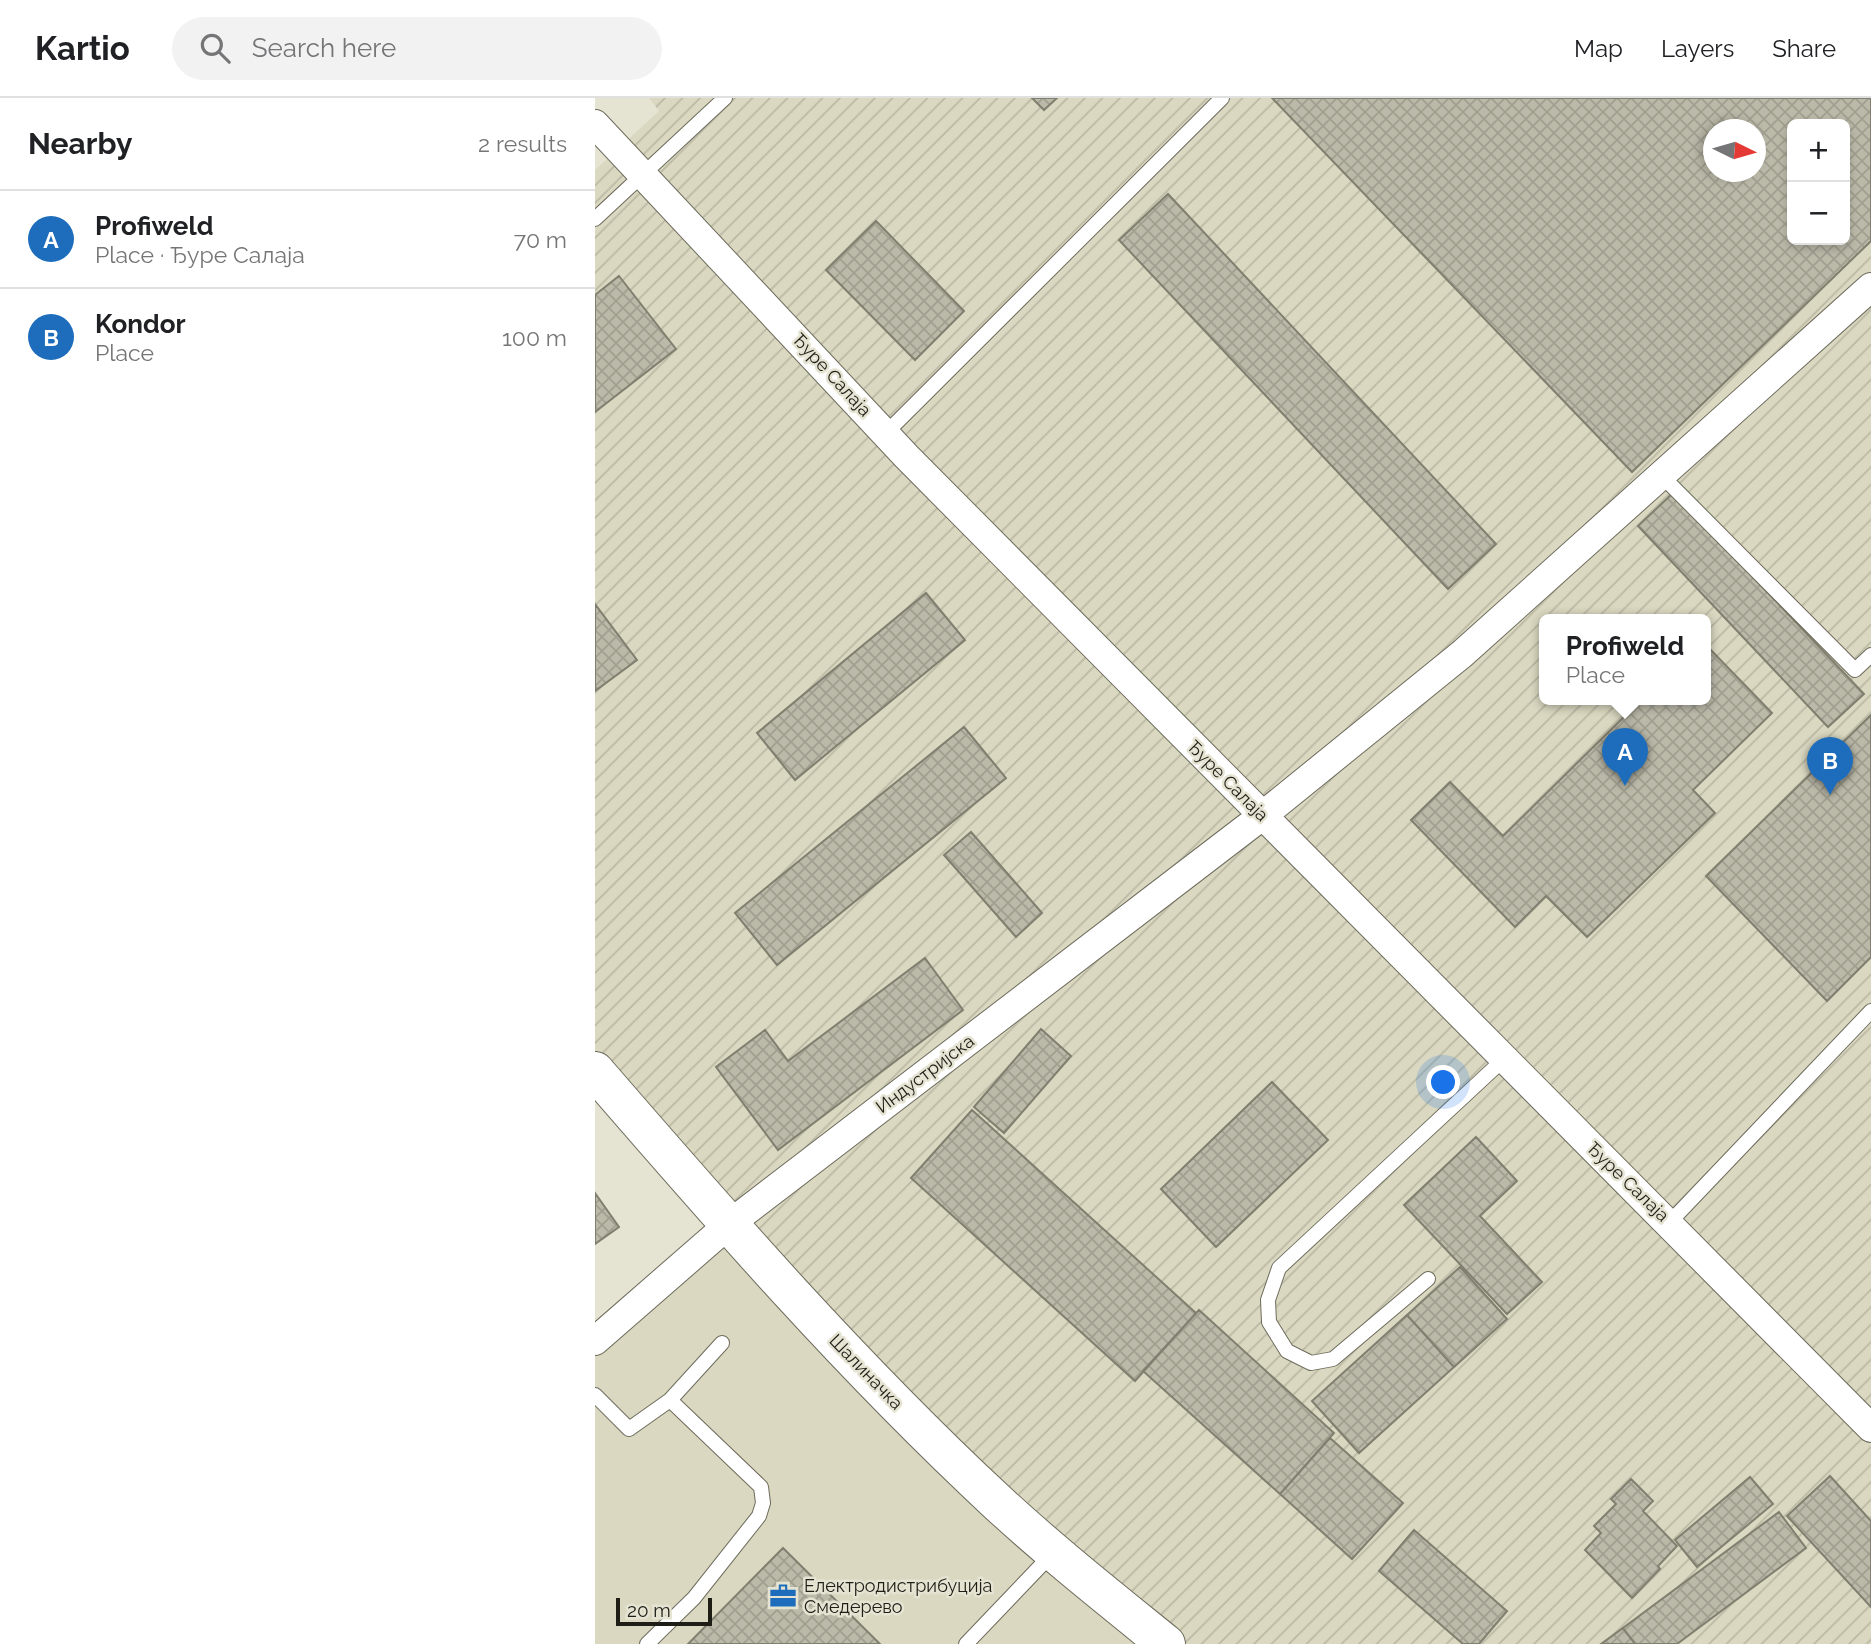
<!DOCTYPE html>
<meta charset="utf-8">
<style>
:root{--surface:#fff;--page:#f2f2f2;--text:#202124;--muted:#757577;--line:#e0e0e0;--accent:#1d6dbc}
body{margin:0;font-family:Raleway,sans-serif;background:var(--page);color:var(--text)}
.controls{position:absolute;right:21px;top:21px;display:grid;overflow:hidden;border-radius:10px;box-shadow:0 4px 10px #0003}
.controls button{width:63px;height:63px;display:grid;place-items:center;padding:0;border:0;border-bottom:2px solid var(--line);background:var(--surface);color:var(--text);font:35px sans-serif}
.compass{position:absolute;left:1108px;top:21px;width:63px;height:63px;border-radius:50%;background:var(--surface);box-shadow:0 4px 10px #0003;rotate:95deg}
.scale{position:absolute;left:21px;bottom:18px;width:96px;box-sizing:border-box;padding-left:7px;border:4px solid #1e1e17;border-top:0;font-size:19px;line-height:24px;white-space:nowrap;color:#1e1e17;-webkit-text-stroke:5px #e5e4d2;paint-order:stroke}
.you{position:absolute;left:849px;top:985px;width:24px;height:24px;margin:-18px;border:5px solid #fff;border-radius:50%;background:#1a73e8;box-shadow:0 0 0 10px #1a73e833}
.badge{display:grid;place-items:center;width:46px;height:46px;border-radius:50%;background:var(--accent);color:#fff;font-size:23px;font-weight:700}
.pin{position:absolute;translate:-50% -58px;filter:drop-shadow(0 2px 4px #0008)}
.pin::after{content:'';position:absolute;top:37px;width:24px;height:21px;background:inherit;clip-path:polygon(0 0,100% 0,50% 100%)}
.popup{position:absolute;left:944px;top:516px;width:172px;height:91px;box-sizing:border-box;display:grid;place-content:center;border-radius:10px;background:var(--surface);filter:drop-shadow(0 2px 5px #0005);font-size:23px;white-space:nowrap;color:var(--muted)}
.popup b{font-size:26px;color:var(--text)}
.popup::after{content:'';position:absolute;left:50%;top:100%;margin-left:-14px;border:14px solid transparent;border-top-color:var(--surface)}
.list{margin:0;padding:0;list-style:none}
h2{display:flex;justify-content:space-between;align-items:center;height:91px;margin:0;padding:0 28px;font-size:30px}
h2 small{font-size:23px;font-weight:400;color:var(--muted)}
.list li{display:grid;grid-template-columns:46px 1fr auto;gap:21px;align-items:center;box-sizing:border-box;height:98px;padding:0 28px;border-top:2px solid var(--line)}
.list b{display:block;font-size:26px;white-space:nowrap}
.list p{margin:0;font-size:23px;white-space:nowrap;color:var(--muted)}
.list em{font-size:23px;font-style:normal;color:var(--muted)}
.icon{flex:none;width:38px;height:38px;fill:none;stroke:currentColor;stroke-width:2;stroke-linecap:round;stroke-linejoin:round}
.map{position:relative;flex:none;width:1276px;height:1546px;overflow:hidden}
header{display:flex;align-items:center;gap:42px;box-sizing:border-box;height:98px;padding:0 35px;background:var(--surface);border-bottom:2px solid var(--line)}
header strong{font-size:33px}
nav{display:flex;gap:38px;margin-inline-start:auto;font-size:24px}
.search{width:490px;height:63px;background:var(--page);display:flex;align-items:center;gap:18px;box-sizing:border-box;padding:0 24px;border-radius:38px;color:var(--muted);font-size:26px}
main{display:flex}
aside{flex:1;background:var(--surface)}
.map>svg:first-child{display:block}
.built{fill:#dad8c0}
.industrial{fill:url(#industrial-furrows);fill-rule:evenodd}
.building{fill:url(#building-cross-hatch);stroke:#817f6f;stroke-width:2;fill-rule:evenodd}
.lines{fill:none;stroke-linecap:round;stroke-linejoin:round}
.service-casing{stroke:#6d6b5c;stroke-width:16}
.minor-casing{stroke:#6d6b5c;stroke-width:30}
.secondary-casing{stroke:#6d6b5c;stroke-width:40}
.service{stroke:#fff;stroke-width:14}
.minor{stroke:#fff;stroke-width:28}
.secondary{stroke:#fff;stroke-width:38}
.labels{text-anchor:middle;stroke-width:5;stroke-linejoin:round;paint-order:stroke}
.street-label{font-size:18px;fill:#1e1e17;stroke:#e5e4d2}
.poi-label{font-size:18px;fill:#1e1e17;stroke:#e5e4d2;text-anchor:start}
</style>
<header>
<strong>Kartio</strong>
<div class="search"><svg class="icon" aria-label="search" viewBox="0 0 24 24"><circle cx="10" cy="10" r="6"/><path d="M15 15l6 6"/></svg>Search here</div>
<nav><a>Map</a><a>Layers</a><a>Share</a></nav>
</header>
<main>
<aside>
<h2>Nearby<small>2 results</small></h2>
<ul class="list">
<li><span class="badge">A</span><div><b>Profiweld</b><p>Place · Ђуре Салаја</p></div><em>70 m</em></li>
<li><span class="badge">B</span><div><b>Kondor</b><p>Place</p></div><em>100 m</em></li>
</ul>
</aside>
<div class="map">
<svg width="1276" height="1546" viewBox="0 0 1276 1546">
<defs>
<pattern id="industrial-furrows" width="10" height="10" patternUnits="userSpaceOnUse" patternTransform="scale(1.75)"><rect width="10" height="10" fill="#dad8c0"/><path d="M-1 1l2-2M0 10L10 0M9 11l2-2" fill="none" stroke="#bbb9a4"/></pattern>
<pattern id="building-cross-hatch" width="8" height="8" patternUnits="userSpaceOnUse" patternTransform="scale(1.75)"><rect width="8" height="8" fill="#bbb9a8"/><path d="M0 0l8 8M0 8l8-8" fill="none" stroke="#a09f90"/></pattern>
</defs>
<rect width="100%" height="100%" fill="#e5e4d2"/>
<path class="built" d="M133 1127 571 1546H0V1243Z"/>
<path class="industrial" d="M54 0H1276V1546H571L459 1454 0 973V72L64 13ZM1197 26H1250V142H1197ZM1118 32H1160V74H1118ZM950 522H1110V602H950Z"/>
<path class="building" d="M437 0H462L449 12Z
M677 0H1276V143L1037 374ZM1197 26H1250V142H1197ZM1118 32H1160V74H1118Z
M573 96 901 446 853 491 524 142Z
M281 123 369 213 320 262 231 172Z
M24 178 81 251 0 314V197Z
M1078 395 1269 596 1233 629 1043 428Z
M331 495 370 542 200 682 162 635Z
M0 506 42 562 0 593Z
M1110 546 1177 615 1098 692 1120 715 992 839 951 798 920 829 816 722 855 684 908 738 1046 602H1110Z
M1276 617V859L1232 903 1111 778Z
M369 629 411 680 182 867 140 815Z
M376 734 447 815 421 839 349 757Z
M330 860 368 912 183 1052 121 969 170 932 193 963Z
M446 931 476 958 409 1035 379 1009Z
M677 984 733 1042 621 1149 566 1091Z
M377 1012 601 1215 540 1283 316 1080Z
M881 1039 922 1083 885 1118 947 1184 912 1216 809 1107Z
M0 1095 24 1129 0 1146Z
M865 1169 912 1221 859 1269 812 1217Z
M604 1212 739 1335 685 1396 548 1273Z
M812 1217 859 1269 764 1355 717 1303Z
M735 1340 808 1405 757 1461 685 1396Z
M1235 1378 1276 1423V1509L1192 1418Z
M1155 1379 1178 1406 1102 1469 1080 1442Z
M1036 1381 1058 1403 1048 1413 1082 1448 1063 1468 1065 1471 1037 1500 990 1452 1006 1435 999 1428 1021 1406 1016 1401Z
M1184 1414 1211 1450 1082 1546H1040L1028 1530Z
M819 1432 912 1513 884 1546H868L784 1473Z
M188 1450 285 1546H93Z
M1028 1530 1040 1546H1006Z"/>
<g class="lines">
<defs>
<path id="service" d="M0 121 130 0
M291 335 627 0
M1066 377 1260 572 1276 557
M1075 1124 1276 913
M833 1181 738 1261 716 1265 692 1253 674 1224 673 1202 684 1170 909 961
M0 1297 34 1331 75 1302 127 1245
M52 1546 99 1500 164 1418 168 1405 166 1389 75 1302
M371 1546 458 1455"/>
<path id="minor" d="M0 26 312 359 1276 1330
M0 1243 133 1127 667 718 867 556 1276 189"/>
<path id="secondary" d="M0 973C128 1121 257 1269 401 1403 455 1453 513 1499 571 1546"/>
</defs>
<use href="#service" class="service-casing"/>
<use href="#minor" class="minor-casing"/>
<use href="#secondary" class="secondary-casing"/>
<use href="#service" class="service"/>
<use href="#minor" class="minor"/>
<use href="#secondary" class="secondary"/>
</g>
<defs>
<symbol id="office-bare" viewBox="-9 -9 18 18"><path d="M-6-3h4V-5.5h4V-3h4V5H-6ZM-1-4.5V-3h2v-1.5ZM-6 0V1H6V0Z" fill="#1d6dbc" stroke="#e5e4d2" stroke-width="2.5" paint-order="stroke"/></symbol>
</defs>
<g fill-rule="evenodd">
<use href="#office-bare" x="169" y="1479" width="38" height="38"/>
</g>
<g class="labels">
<g class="street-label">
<text transform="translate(237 277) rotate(47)" y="6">Ђуре Салаја</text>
<text transform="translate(633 683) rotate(45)" y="6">Ђуре Салаја</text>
<text transform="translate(330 976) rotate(-37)" y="6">Индустријска</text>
<text transform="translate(1033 1084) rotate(44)" y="6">Ђуре Салаја</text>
<text transform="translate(271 1274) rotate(46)" y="6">Шалиначка</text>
</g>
<g class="poi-label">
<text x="209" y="1494">Електродистрибуција<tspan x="209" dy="21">Смедерево</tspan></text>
</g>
</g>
</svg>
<div class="controls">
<button>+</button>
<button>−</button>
</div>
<svg class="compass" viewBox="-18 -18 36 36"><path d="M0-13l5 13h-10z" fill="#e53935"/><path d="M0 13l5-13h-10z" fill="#757577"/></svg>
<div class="scale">20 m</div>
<div class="you"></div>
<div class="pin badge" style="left:1030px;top:688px">A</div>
<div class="popup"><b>Profiweld</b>Place</div>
<div class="pin badge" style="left:1235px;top:697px">B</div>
</div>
</main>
